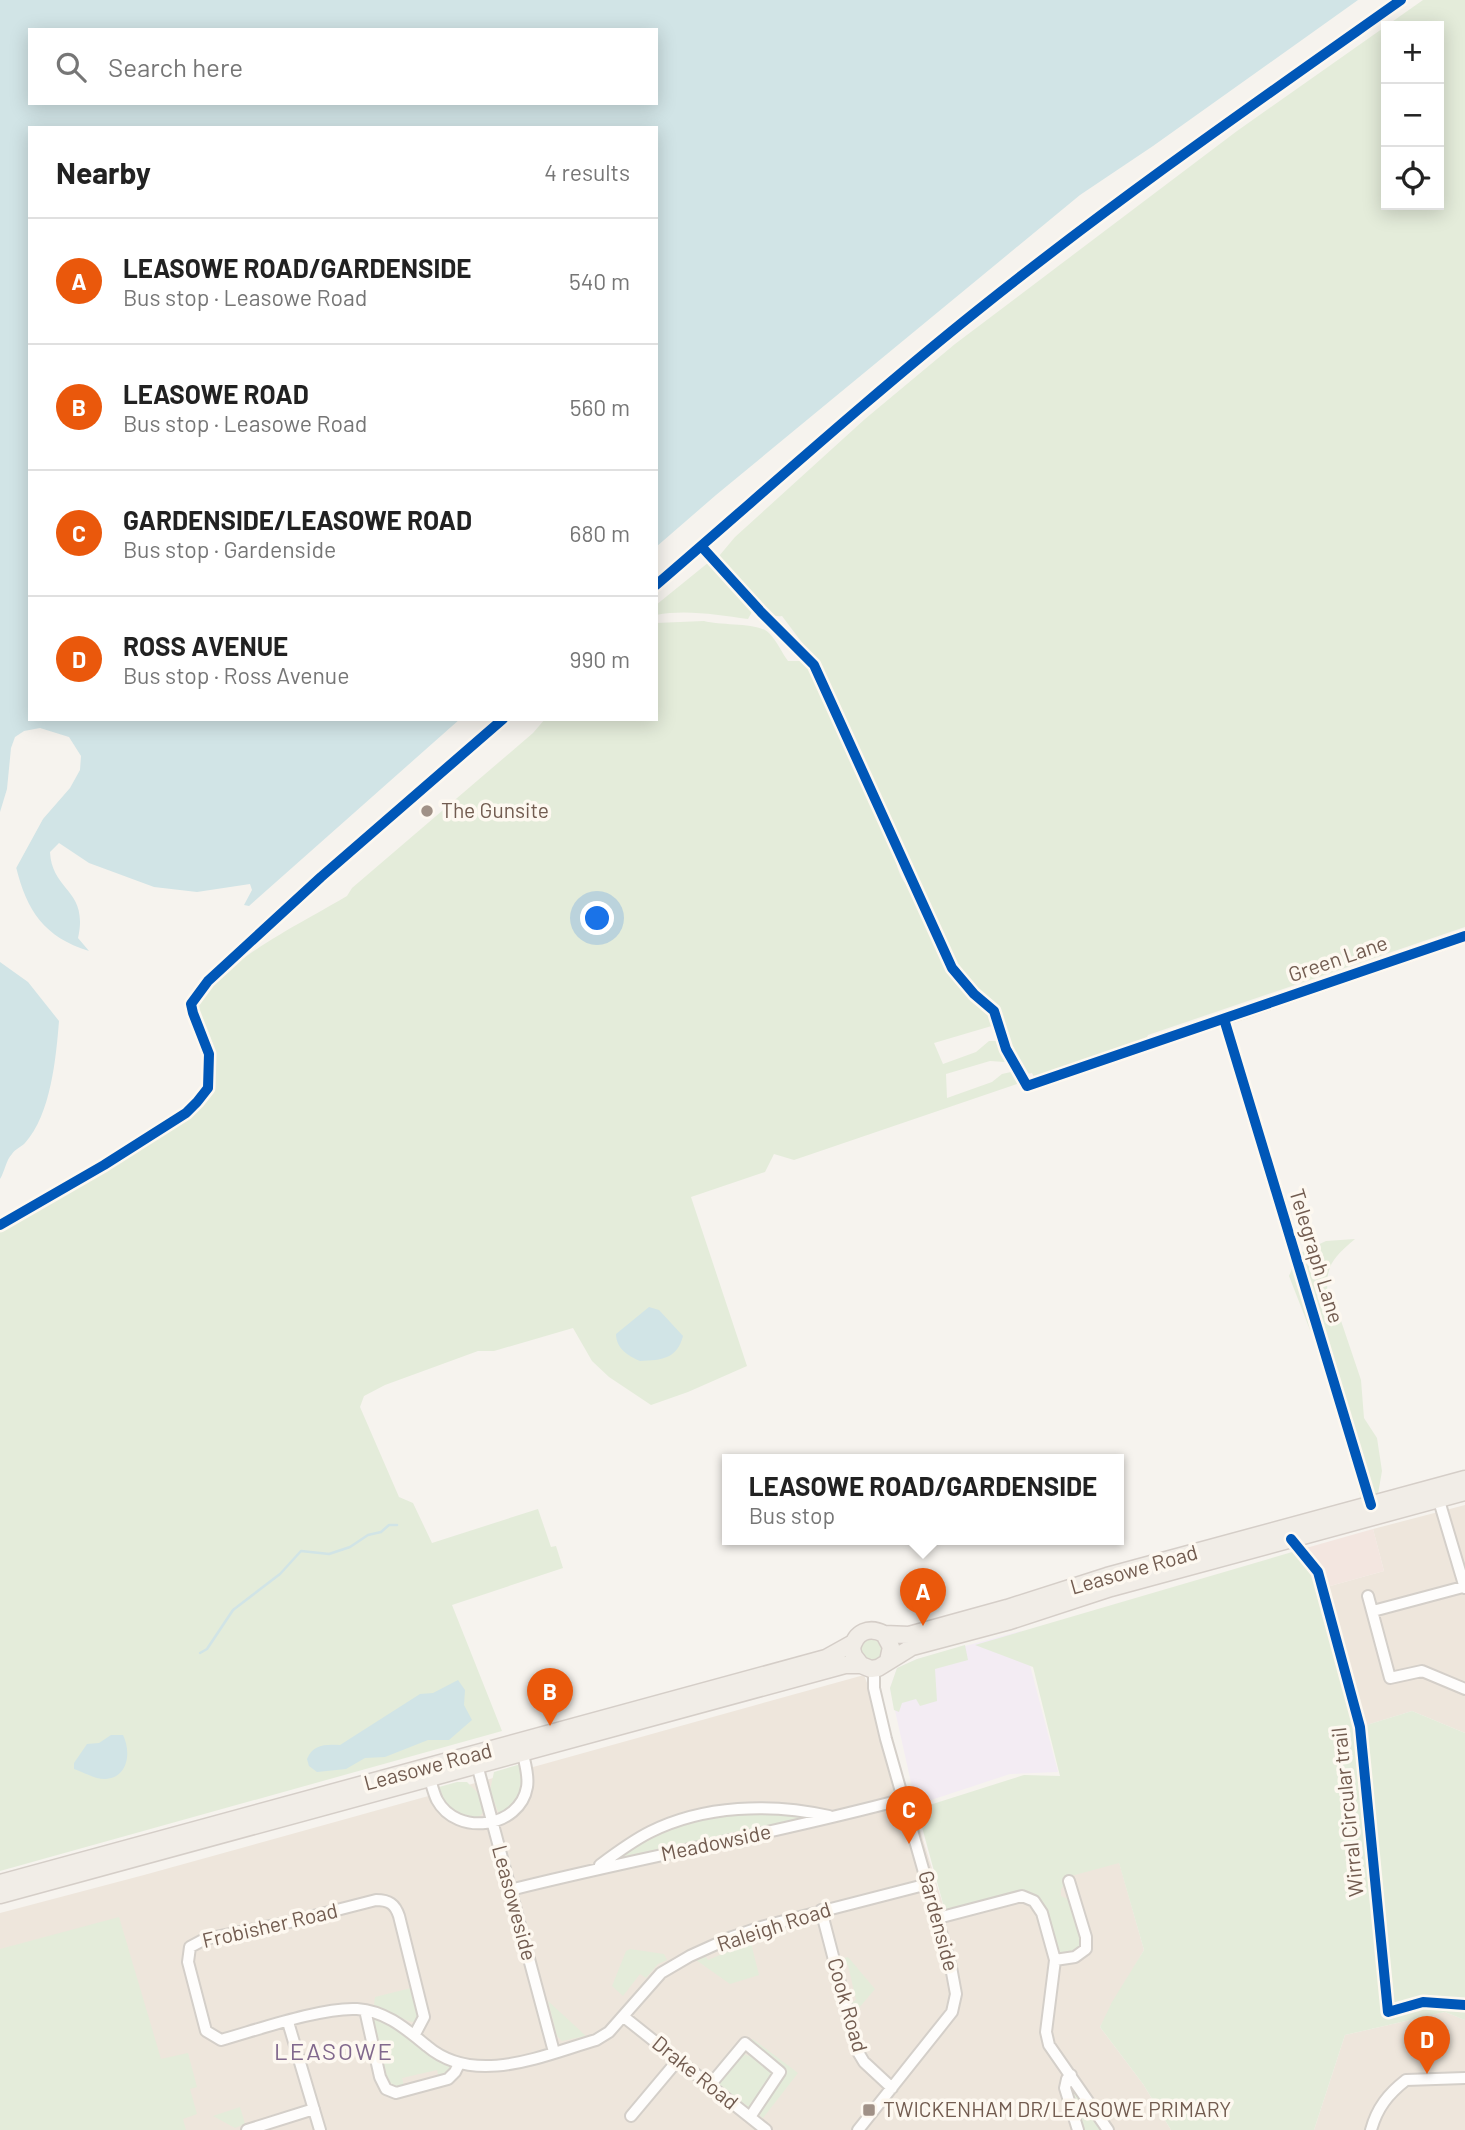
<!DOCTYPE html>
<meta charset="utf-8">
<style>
:root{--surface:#fff;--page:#f2f2f2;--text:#222;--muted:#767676;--line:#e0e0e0;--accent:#ea580c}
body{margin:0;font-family:Barlow,sans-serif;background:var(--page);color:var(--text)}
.controls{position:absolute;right:21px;top:21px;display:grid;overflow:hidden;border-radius:0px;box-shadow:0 4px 18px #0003}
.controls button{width:63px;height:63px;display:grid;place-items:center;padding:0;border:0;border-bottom:2px solid var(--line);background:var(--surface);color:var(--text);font:35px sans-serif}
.you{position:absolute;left:598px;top:919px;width:24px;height:24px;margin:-18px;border:5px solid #fff;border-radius:50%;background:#1a73e8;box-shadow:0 0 0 10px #1a73e833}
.badge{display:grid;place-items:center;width:46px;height:46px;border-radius:50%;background:var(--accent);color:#fff;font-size:23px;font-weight:700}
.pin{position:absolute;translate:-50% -58px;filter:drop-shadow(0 2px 4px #0008)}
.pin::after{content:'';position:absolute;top:37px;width:24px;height:21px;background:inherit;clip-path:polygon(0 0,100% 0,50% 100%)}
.popup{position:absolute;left:722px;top:1454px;width:402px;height:91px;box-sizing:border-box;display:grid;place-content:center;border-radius:0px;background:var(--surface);filter:drop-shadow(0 2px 5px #0005);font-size:23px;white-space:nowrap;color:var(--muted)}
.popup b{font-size:26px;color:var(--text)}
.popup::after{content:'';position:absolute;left:50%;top:100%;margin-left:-14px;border:14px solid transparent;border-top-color:var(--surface)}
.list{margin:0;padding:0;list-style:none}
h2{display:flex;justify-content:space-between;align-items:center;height:91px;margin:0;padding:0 28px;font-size:30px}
h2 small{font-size:23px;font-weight:400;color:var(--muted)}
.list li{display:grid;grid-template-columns:46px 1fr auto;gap:21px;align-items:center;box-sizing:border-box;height:126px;padding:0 28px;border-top:2px solid var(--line)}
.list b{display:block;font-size:26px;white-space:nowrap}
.list p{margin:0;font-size:23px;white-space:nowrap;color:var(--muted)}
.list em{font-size:23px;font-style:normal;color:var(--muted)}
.icon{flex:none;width:38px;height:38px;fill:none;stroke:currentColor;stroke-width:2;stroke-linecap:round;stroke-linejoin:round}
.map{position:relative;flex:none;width:1465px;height:2130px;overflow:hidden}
.search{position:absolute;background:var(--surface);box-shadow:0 4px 18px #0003;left:28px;top:28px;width:630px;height:77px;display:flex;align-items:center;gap:18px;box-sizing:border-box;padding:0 24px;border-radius:0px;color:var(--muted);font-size:26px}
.panel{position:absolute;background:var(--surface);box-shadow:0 4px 18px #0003;left:28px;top:126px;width:630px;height:595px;border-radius:0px}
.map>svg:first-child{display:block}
.residential{fill:#eee6dc}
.commercial{fill:#f3e6e0}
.education{fill:#f3ecf3}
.green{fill:#e4ecda;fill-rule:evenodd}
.water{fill:#d1e4e6;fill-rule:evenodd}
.pier{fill:#f6f3ee}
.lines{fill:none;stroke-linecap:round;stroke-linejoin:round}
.stream{stroke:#d1e4e6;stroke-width:2.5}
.minor-casing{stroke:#d4cfc9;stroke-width:14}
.primary-casing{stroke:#d5cec8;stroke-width:19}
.minor{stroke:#fefdfc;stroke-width:10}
.primary{stroke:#f1ede7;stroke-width:16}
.cycleway-casing{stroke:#fdf8f0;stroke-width:15}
.cycleway{stroke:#0057b8;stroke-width:10}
.poi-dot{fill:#a09187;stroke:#fdf8f0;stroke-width:2.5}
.labels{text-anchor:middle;stroke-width:7;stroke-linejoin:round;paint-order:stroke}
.poi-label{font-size:21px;fill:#725c50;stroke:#fdf8f0;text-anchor:start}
.street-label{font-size:21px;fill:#725c50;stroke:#fdf8f0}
.quarter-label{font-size:24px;letter-spacing:2px;fill:#81688d;stroke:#fdf8f0}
</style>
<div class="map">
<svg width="1465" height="2130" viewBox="0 0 1465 2130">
<rect width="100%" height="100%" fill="#f6f3ee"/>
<path class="residential" d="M1465 1505V1733L1412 1711 1360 1727 1323 1588 1384 1571 1373 1529Z
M864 1675 909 1794 945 1911 1119 1862 1144 1950 1100 2027 1143 2084 1171 2130H0V1913L144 1875Z
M1445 2012 1465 2020V2130H1314L1345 2035Z"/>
<path class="commercial" d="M1373 1529 1384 1571 1323 1588 1318 1572 1299 1550Z"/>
<path class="education" d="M1021 1631 1058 1772 1010 1774 916 1805 890 1688 897 1668 917 1659Z"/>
<path class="green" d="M1423 0H1465V927L1148 1035 1145 1041 1046 1077H1034L1032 1073 1027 1074 1011 1047 998 1009 963 978 915 878 815 660 782 616C759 620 729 578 714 562L735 537 865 419 955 344 1237 131ZM1386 26H1439V205H1386Z
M709 562 754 608 748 619C718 615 686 609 656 615V605Z
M704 621C721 626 758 622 769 633 777 641 782 653 788 661H802L811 670 896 855C895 866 903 885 913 890L945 962 973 1000 991 1017 995 1025 934 1043 943 1064 976 1052 989 1041H997L1005 1062 990 1061 946 1074 947 1098 992 1082 1002 1074 1011 1072 1017 1078V1084L794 1160 774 1154 765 1172 691 1197 747 1366 688 1392 651 1405 609 1377 592 1361 573 1328 494 1351H478L385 1385 364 1396 360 1407 399 1497 413 1503 432 1543 538 1509 551 1547 556 1546 563 1568 452 1605 502 1731 0 1871V1229L47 1201 59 1197 198 1108 211 1091 215 1062 196 1007C213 966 307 920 347 896L352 888 533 733 545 719H656V623Z
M1355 1239C1329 1261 1325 1268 1328 1301L1336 1306 1361 1380 1364 1418 1377 1438 1382 1471 1378 1494 1361 1499 1328 1376 1289 1276 1298 1254 1326 1241Z
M1299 1550 1318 1572 1360 1727 1412 1711 1465 1733V2020L1445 2012 1345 2035 1314 2130H1171L1143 2084 1100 2027 1112 2002 1144 1950 1119 1863 1064 1878 1065 1884 1061 1889V1896L1072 1901 1083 1943 1074 1953 1059 1956 1031 1895 1015 1892 945 1911 917 1809 1024 1775 1060 1776 1033 1667 975 1645Z
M861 1650a11 11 0 1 1 22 0a11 11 0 1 1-22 0Z
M965 1645 968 1660 935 1669 937 1701 920 1706 916 1699 902 1703 899 1712 894 1710 890 1688 897 1668 917 1659Z
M521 1764C525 1782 524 1813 498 1812L490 1790 494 1772Z
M457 1782H467L478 1793 483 1813 477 1818C455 1818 446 1806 439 1787Z
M754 1811 801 1813 804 1818 620 1857 621 1853 665 1829 709 1817Z
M119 1917 161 2059 188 2053 197 2087 190 2089 197 2114 183 2119 186 2130H0V1949Z
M749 1935 759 1975 730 1984 696 1960 705 1956 708 1960 739 1947 738 1940Z
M630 1949 664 1954 667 1960 658 1964 646 1978 640 1974 623 1996 612 1986 626 1951Z
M848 1957 875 1989 853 2015 851 2003 856 2000 848 1965 841 1966 840 1959Z
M411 1988 418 2016 417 2022C405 2023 388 2009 374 2005L375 1997Z
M548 2001 586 2036 562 2041 557 2036Z
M374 2017 383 2019 446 2061 450 2066 449 2071 439 2078 437 2070 402 2078 404 2086 397 2088 385 2078 371 2021Z
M753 2039 798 2073 763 2118 717 2083 741 2052 748 2056 756 2047 750 2042Z
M1073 2087 1104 2130H1082L1069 2089Z
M240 2107 245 2124 235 2128 213 2116Z"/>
<path class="water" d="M0 0H1358L1153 146 1080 195 716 495 656 547V128H30V719H460L249 906 244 905 252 890 250 884 197 892 154 887 89 863 59 843 50 852C52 892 89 889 78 938L89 951C44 937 27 911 16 867L67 774V766L53 750 34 754 0 846ZM30 30H656V103H30Z
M0 962 28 982 59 1021C56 1058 51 1114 25 1143 21 1147 15 1149 12 1154 6 1160 5 1171 0 1179Z
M649 1307 659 1310 683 1336C677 1359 662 1360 640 1361 628 1356 616 1348 616 1334Z
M458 1680 465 1690 464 1705 472 1720 449 1740H428L385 1757 365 1758 346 1769 317 1772 309 1766 307 1759C313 1744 326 1744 340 1745L420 1694 433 1693Z
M111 1735H123C131 1751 129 1777 106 1779 97 1780 83 1772 74 1769V1763L87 1744 99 1743Z"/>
<path class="pier" d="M40 728 69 737 81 756 80 770 70 788 43 819 14 872 13 865 63 773 61 761 51 753 47 752 37 757 29 771V800L0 850V812L7 789 11 748 15 737 24 731Z"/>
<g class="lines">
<path class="stream" d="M200 1653 207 1649 233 1610 280 1574 301 1551 329 1554 350 1547 368 1535 381 1532 389 1525H397"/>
<defs>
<path id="minor" d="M1224 1019 1465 936
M1437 1494 1465 1588
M1368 1596 1390 1678 1422 1671 1465 1689
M1373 1611 1463 1587
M476 1761 554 2052
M430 1779C432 1786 434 1794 437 1800 457 1837 520 1828 527 1787 529 1776 525 1764 523 1754
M600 1865C616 1853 632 1841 650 1832 704 1805 771 1803 829 1816
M510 1890C641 1857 774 1834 904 1799
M821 1910 858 2052 864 2062 892 2088
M938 1918 1022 1896 1034 1901 1042 1913 1055 1960 1046 2032 1049 2045 1108 2130
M1055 1960 1075 1957 1086 1949V1937L1069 1881
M365 2010 380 2077 386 2089 396 2093 448 2079 455 2072 459 2064
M624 2017 766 2130
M288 2022 320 2130
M415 2034 424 2017 399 1916C395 1904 389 1900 376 1900L290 1922 205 1939 190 1947 188 1962 206 2031 221 2040C257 2030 322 2007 357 2009 386 2011 406 2029 427 2046 475 2087 544 2055 596 2040L609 2032 661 1973 690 1956 732 1937 761 1927 928 1884
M1071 2075 1067 2079 1065 2088 1078 2130
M710 2085 745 2043 780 2072 750 2117
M631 2116 678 2060
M247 2130 314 2109
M858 2130 952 2012 956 1994 951 1967 886 1739 874 1688V1668
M1371 2130C1377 2108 1388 2094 1406 2080L1465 2078"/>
<path id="primary" d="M884 1634 909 1635 1007 1608 1107 1576 1465 1479
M888 1661 891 1647 884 1634C869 1626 855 1632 852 1649L854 1656 861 1665 871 1669 878 1668 912 1647 1010 1621 1111 1588 1465 1492
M0 1883 826 1658 853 1643
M0 1895 845 1665H861"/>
</defs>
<use href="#minor" class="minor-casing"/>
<use href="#primary" class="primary-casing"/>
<use href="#minor" class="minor"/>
<use href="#primary" class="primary"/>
<defs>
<path id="cycleway" d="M701 546 761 612 814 665 952 968 974 994 994 1011 1006 1049 1027 1086 1465 936
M656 585C763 493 868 398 978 310 1114 201 1258 101 1401 0
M1224 1019 1371 1505
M0 1225 104 1165 186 1113 197 1102 208 1088 209 1054 193 1013 191 1004 208 981 321 877 503 719
M1291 1539 1318 1572 1360 1727 1388 2012 1423 2002 1465 2005"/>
</defs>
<use href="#cycleway" class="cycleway-casing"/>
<use href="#cycleway" class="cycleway"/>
</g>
<g class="poi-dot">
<circle cx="427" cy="811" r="7"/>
<rect x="862" y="2103" width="14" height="14" rx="3.5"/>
</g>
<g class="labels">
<g class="poi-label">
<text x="441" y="818">The Gunsite</text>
<text x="883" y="2117">TWICKENHAM DR/LEASOWE PRIMARY</text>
</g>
<g class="street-label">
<text transform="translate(1338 959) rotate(-19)" y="7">Green Lane</text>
<text transform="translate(1316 1256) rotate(73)" y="7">Telegraph Lane</text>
<text transform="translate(1134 1570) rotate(-16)" y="7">Leasowe Road</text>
<text transform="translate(428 1767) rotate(-15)" y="7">Leasowe Road</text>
<text transform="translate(1348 1812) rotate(-96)" y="7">Wirral Circular trail</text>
<text transform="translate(716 1843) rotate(-12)" y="7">Meadowside</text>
<text transform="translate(514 1903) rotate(75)" y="7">Leasoweside</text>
<text transform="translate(938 1921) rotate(75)" y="7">Gardenside</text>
<text transform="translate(270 1926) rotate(-13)" y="7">Frobisher Road</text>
<text transform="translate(774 1927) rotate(-18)" y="7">Raleigh Road</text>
<text transform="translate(847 2005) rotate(74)" y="7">Cook Road</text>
<text transform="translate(695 2073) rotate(39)" y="7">Drake Road</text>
</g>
<g class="quarter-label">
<text x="334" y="2060">LEASOWE</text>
</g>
</g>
</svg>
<div class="controls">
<button>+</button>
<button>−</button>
<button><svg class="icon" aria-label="locate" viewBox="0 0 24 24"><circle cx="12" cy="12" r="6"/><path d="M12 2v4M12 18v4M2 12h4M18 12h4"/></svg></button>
</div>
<div class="you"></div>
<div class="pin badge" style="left:923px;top:1626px">A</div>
<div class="popup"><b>LEASOWE ROAD/GARDENSIDE</b>Bus stop</div>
<div class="pin badge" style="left:550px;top:1726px">B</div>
<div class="pin badge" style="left:909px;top:1844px">C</div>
<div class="pin badge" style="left:1427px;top:2074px">D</div>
<div class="search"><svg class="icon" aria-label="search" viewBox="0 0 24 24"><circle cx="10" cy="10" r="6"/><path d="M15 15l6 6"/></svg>Search here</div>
<section class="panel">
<h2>Nearby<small>4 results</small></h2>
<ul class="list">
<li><span class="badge">A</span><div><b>LEASOWE ROAD/GARDENSIDE</b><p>Bus stop · Leasowe Road</p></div><em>540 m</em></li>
<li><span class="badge">B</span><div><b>LEASOWE ROAD</b><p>Bus stop · Leasowe Road</p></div><em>560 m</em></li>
<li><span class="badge">C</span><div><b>GARDENSIDE/LEASOWE ROAD</b><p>Bus stop · Gardenside</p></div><em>680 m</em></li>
<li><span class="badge">D</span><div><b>ROSS AVENUE</b><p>Bus stop · Ross Avenue</p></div><em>990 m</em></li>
</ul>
</section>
</div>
